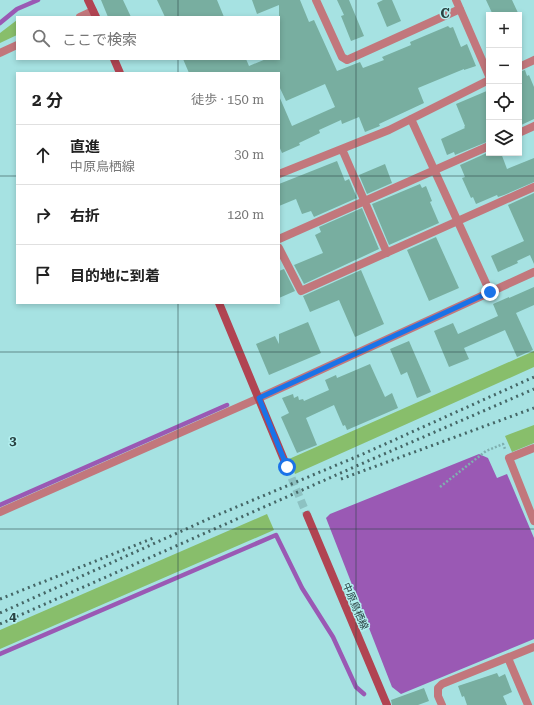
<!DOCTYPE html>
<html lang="ja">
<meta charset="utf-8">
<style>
:root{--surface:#fff;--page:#f2f2f2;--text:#222;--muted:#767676;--line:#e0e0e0}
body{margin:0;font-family:"Roboto Serif","Noto Sans JP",serif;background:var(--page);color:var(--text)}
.controls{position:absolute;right:12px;top:12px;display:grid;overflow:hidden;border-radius:0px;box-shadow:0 2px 6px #0003}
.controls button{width:36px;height:36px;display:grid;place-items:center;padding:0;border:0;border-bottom:1px solid var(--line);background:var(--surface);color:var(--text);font:20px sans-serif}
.stop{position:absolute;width:12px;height:12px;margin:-9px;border:3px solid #1a73e8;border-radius:50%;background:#fff}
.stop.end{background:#1a73e8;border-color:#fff;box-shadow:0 1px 4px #0008}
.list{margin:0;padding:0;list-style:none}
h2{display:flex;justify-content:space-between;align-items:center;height:52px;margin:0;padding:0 16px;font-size:17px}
h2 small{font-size:13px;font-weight:400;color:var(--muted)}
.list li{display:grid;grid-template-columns:26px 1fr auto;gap:12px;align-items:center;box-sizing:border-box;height:60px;padding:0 16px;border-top:1px solid var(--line)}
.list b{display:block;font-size:15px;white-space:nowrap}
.list p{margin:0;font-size:13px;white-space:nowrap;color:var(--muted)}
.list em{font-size:13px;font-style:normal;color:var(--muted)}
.icon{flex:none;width:22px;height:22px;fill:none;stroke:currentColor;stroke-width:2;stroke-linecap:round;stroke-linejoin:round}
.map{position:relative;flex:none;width:534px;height:705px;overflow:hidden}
.search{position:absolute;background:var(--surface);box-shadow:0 2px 6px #0003;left:16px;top:16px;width:264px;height:44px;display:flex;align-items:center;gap:10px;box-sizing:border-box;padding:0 14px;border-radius:0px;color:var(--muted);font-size:15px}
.panel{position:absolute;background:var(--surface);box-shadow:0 2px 6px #0003;left:16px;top:72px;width:264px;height:232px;border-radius:0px}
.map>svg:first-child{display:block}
.green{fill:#88be6b}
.water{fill:#9a59b4}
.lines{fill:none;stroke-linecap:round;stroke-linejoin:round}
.stream{stroke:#9a59b4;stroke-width:4.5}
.building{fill:#78aea0}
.secondary-tunnel{stroke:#8dc2c2;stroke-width:8;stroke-dasharray:8 4;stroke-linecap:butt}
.path{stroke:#7fb0b0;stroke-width:2.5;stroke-dasharray:2 2;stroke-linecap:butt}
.minor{stroke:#c2777c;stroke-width:8}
.tertiary{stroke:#c2777c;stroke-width:8}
.secondary{stroke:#b14452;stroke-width:8}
.rail{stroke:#456666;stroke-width:3;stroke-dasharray:2 4;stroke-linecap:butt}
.route{stroke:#1a73e8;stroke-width:5}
.grid{fill:none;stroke:#294242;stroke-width:1;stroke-opacity:0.55}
.labels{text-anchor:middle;stroke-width:3;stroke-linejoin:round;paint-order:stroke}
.street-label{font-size:10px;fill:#294242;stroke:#b3efef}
.grid-label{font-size:13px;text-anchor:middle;font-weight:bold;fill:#294242;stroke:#b3efef;stroke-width:3;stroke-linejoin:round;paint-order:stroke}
</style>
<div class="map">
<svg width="534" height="705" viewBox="0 0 534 705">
<rect width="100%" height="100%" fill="#a6e2e2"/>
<path class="green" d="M17 20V35L0 43V33Z
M534 351V367L295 474 289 459Z
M534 425V443L512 452 505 436Z
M267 514 274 530 0 649V630Z"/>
<path class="water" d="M479 454 488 458 497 478 507 474 534 538V639L401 694 392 687 326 518 330 514Z"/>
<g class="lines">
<path class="stream" d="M0 23 17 9 38 0
M0 505 227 405
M0 654 276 535 302 588 333 637 356 687 364 694"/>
</g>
<path class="building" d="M101 0H123L131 17H108Z
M157 0H217L224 17H165Z
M252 0H300L309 22 314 20 337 71 360 62 363 68 384 60 382 57 411 45 410 42 448 26 450 28 453 27 461 47 467 44 476 66 464 70V69L418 88 424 103 379 124 380 126 365 132 359 117 342 124 341 120 319 130 320 133 299 143 300 145 282 153 279 146V96L292 126 335 107 325 84 286 101 279 86V73H189L183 59H246L249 66 266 59H279V5L257 14Z
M337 0H349L364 36 351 41 341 16 344 15Z
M383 0H392L401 21 387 27 377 3Z
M486 0H512L519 15H493Z
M525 70 527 76 529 75 534 87V119L519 126V72Z
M489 90V141L455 155 454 152 447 155 441 139 465 128 464 127 465 126 456 104Z
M489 152 501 153 507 169 534 158V182L504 195 498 197 497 195 476 204 473 197 471 198 462 178 465 177 460 165Z
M337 161 345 181 349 179 357 198 314 217 311 211 302 214 296 199 279 206V184Z
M385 164 392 183 367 194 359 175Z
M420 184 422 188 426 186 432 201 430 202 439 223 389 245 372 204Z
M534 193V264L530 255 517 261 518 263 498 272 491 256 524 241 508 205Z
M362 208 379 249 304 284 294 265 323 253 315 235 321 232 319 227Z
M436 237 459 288 429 301 407 250Z
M284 269 295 291 279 298V271Z
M361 270 384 324 355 337 339 300 310 312 303 296Z
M534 287V305L516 313 533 350 517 357 505 330 464 348 469 359 449 367 434 331 453 323 458 334 498 316 493 304 509 297V298Z
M308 322 321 353 269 375 256 344 275 336 279 344V334Z
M409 341 431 392 417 398 407 372 401 375 390 349Z
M370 364 385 397 392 393 398 408 347 430 345 425 343 426 334 405 306 418 317 445 297 453 281 417 289 413 282 398 293 394 294 398 298 396 299 400 303 399 304 401 329 390 325 380 336 375 337 378Z
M497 673 499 677 505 674 512 692 503 696 507 705H467L464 696 462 697 458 686Z
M424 688 429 701 418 705H392L391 700Z"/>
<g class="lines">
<path class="secondary-tunnel" d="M287 467 307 515"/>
<path class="path" d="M440 487 486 451 503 444 505 449"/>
<path class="minor" d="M316 0 342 57 347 60 460 9
M456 0 489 76
M80 17 93 11
M0 53 17 45
M519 67 534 60
M411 119 490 292
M519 133 534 126
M342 149 387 253
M279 174 389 130 489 80
M279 239 489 146
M279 248 301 291 534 187
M534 448 509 458 534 521
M508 658 528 705
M442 705 438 696V688L442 684 534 647"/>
<path class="tertiary" d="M0 512 259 398 534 272"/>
<path class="secondary" d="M88 0 96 17
M114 59 120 73
M219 303 287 467
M307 515 387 705"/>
<path class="rail" d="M341 479 534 408
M0 599 156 537
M0 613 215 516 363 454 534 377
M0 624 361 464 534 389"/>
</g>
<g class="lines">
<path class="route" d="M287 467 259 398 490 292"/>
</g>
<path class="grid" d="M178 0V17M356 0V705M178 59V73M0 176H17M279 176H534M178 303V705M0 352H534M0 529H534"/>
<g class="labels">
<g class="street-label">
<text transform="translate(356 606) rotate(67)" y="4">中原鳥栖線</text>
</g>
</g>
<g class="grid-label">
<text x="445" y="18">C</text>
<text x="13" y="445">3</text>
<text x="13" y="621">4</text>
</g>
</svg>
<div class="controls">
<button>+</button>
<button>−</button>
<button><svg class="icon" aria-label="locate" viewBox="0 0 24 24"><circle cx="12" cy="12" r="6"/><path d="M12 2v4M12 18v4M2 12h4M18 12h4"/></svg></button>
<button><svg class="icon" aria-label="layers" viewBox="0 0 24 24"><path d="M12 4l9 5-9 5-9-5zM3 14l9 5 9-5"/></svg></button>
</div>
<div class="stop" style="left:287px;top:467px"></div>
<div class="stop end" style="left:490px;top:292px"></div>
<div class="search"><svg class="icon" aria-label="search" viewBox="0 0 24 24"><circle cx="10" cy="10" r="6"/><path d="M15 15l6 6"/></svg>ここで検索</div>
<section class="panel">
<h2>2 分<small>徒歩 · 150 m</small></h2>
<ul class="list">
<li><svg class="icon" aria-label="ahead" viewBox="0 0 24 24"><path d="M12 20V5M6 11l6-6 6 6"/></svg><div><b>直進</b><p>中原鳥栖線</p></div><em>30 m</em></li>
<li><svg class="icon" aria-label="right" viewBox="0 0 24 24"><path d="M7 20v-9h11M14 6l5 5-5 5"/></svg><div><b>右折</b></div><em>120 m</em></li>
<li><svg class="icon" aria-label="arrive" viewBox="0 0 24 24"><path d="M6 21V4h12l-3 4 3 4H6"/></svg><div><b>目的地に到着</b></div></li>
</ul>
</section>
</div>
